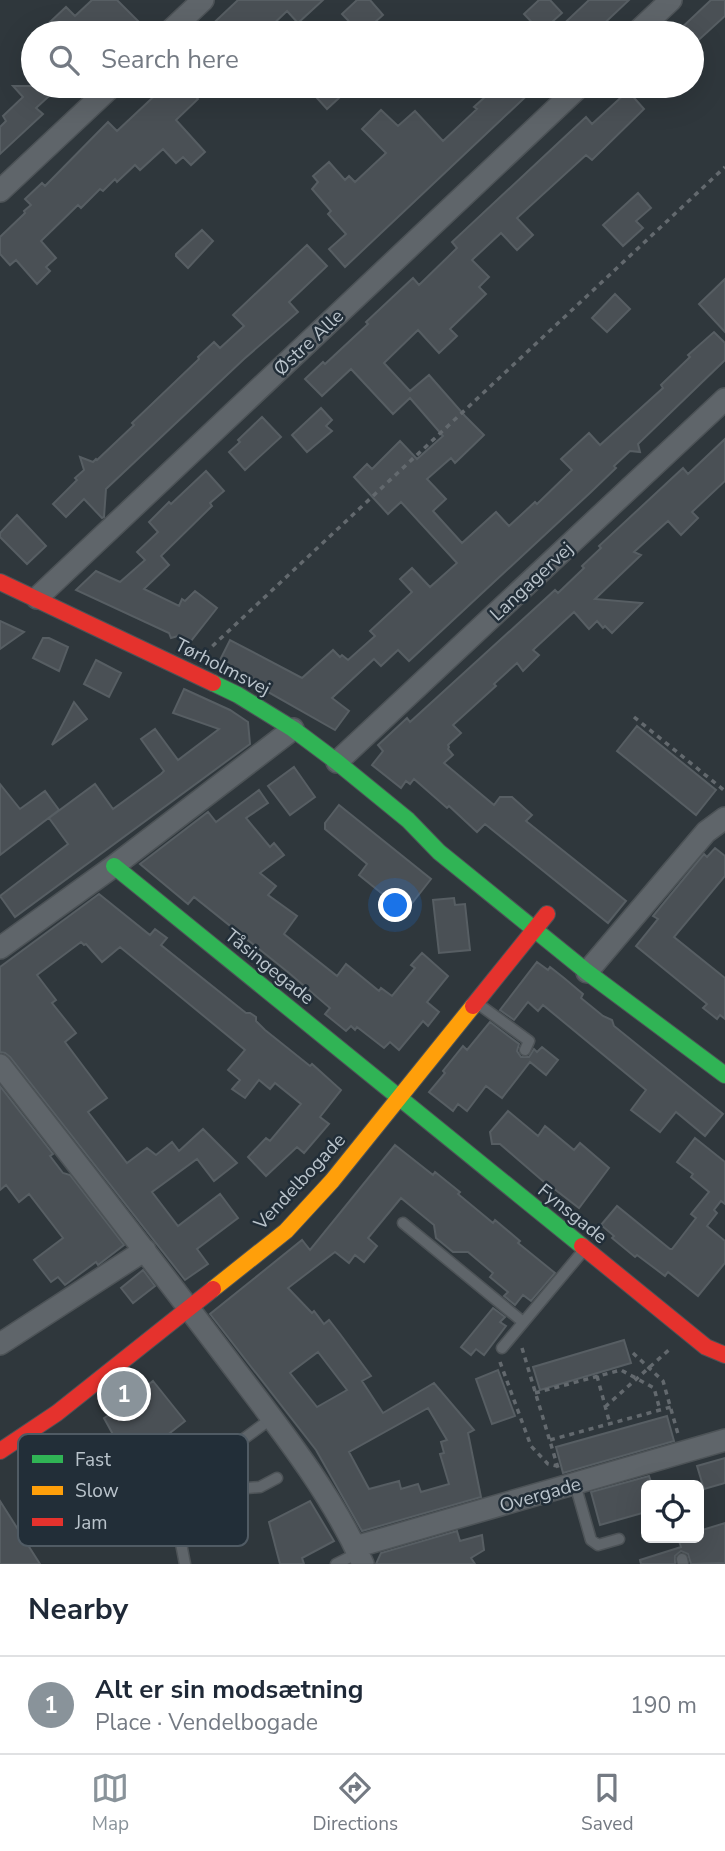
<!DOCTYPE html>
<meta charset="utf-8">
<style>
:root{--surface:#fff;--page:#f6f6f7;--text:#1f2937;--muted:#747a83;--line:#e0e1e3;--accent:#89939a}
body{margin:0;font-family:"Nunito Sans",sans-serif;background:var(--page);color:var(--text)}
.controls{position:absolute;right:21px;bottom:21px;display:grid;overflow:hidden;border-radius:10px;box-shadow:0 7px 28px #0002}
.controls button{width:63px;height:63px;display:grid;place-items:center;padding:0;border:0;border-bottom:2px solid var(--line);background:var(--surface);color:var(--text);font:35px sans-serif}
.you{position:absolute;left:396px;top:906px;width:24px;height:24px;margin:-18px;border:5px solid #fff;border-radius:50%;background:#1a73e8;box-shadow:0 0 0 10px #1a73e833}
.badge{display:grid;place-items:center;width:46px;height:46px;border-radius:50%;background:var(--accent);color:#fff;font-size:23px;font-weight:700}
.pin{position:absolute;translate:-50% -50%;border:4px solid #fff;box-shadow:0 2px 7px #0006}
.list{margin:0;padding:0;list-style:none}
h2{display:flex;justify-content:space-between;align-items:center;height:91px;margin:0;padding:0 28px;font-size:30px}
h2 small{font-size:23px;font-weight:400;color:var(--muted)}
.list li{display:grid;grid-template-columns:46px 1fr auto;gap:21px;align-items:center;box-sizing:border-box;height:98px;padding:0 28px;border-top:2px solid var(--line)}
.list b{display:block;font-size:26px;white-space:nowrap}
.list p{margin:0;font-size:23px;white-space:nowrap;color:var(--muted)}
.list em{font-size:23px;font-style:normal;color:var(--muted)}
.icon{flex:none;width:38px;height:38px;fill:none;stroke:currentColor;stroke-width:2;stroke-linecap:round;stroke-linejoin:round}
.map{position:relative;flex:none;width:725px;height:1564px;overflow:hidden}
.search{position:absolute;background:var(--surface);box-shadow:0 7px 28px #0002;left:21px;right:21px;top:21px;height:77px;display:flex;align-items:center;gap:18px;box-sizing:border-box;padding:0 24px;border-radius:38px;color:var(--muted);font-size:26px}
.sheet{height:189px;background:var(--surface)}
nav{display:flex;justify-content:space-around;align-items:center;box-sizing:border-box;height:98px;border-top:2px solid var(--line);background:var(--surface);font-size:19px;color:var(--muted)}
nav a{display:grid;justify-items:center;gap:4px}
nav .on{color:var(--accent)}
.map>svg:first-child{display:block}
.building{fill:#4a5055;stroke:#575e63;stroke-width:2;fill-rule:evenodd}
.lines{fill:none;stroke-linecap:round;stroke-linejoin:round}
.lane-casing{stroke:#4d5357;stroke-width:13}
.street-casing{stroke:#4d5357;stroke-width:24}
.fast-casing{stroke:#4d5357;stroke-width:18}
.slow-casing{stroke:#4d5357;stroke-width:18}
.jam-casing{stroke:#4d5357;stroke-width:18}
.path{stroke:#63696e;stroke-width:3.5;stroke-dasharray:5 5;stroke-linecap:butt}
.lane{stroke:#5f656a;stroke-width:10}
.street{stroke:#5f656a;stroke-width:21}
.fast{stroke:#30b455;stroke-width:16}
.slow{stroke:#ff9f0a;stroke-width:16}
.jam{stroke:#e5322d;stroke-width:16}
.labels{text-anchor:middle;stroke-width:5;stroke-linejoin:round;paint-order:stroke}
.street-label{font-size:19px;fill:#bac4cc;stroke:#222e38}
.key{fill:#222e38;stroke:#505b64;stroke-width:2}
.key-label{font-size:19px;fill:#bac4cc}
</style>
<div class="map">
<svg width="725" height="1564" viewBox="0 0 725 1564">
<rect width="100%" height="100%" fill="#2f373c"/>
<path class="building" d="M92 0H117L140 23 129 33H57L59 31 50 22 66 7 75 16Z
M238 0H323L298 23 287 11 264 33H203Z
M357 0H370L383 15 363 33H360L342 14Z
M539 0H550L562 13 541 32 524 14Z
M589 0H629L594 33H554Z
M711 0H725V16L692 46V33H676Z
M13 86H60L36 108 43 114 0 154V127L6 121 3 116 23 97Z
M165 86H186L198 99 176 120 205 152 191 165 183 157 176 163 163 149 140 170 135 165 117 182 115 179 103 191 100 189 81 208 78 205 41 241 56 258 46 267 50 271 37 284 16 260 10 265 0 254V237L25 213 24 211 31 205 25 199 42 183 45 186 108 122 117 131Z
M306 86H352L327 109Z
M497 86H537L345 267 329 249 346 234 328 214 331 211 312 189 318 182 313 176 329 162 345 180 349 176 355 182 386 153 362 129 381 110 398 126 415 111 443 141 477 109 474 107Z
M628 91 644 109 592 160 586 155 517 218 533 235 517 250 501 233 472 260 489 277 479 287 486 294 450 329 457 336 439 353 418 330 384 363 410 391 429 375 465 416 484 435 455 463 451 458 427 479 446 499 433 511 462 543 496 512 509 526 535 502 537 504 572 470 561 459 589 433 600 445 663 388 661 385 690 357 688 355 714 332 725 343V360L638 444 640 452 630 451 614 466 616 468 591 492 409 661 398 650 381 666 374 659 332 698 349 711 335 730 247 680 217 666 230 640 302 678 333 650 340 657 342 655 348 660 375 636 370 631 412 592 400 579 412 568 430 587 457 563 401 502 388 514 354 477 367 464 372 469 400 441 417 459 443 436 410 398 393 414 351 369 322 396 305 379 323 362 325 364 368 324 366 322 413 278 419 285 457 248 452 242 586 117 592 124Z
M638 193 651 208 636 221 643 228 623 246 603 225Z
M202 230 213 241 188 268 176 256V254Z
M307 245 327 266 289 302 298 312 244 359 106 489 104 517 102 518 84 499 66 517 53 504 77 480 75 478 84 470 80 457 93 462 96 459 97 460 134 425 132 423 199 359 198 357 214 342 220 348 244 326 233 315Z
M725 279V332L699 304Z
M615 294 630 309 607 332 592 318Z
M321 408 332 420 326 426 332 431 307 452 292 435Z
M262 417 281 437 245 470 229 452 240 442 238 440Z
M725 439V481L692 512 698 518 681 535 668 521 634 552 641 555 595 599 642 603 612 633 605 626 603 628 597 621 589 629 574 612 533 650 539 655 523 671 517 663 494 684 496 686 453 725 461 733 448 745 449 747 448 749 453 755 444 763 494 805 500 797H512L532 815 526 821 626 901 608 923 485 824 477 832 449 806 447 808 414 779 410 784 406 781 401 788 372 765 383 751 378 745 407 718 410 722 555 590 558 593 584 568 582 566 601 548 599 546 683 468 688 474Z
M206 471 224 491 210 503 212 506 161 556 169 565 144 589 179 606 182 599 185 601 195 591 217 608 191 641 178 636 171 638 169 633 76 590 96 571 120 582 145 560 137 552 158 532 149 522 169 502 171 504Z
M17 515 46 546 27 564 0 537V533Z
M0 621 24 632 0 649Z
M43 638H49L68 647 59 671 33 658Z
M96 660 121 673 109 697 84 684Z
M184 689 230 710 248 722 250 744 15 917 0 896 68 844 49 818 95 784 113 809 161 774 164 771 141 739 155 729 178 760 219 729 173 713Z
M74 702 87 719 52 745Z
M637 726 716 790 696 815 617 751Z
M294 767 315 797 290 815 268 786Z
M0 784 20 809 45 791 59 810 0 855Z
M259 790 268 803 246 818 270 847 274 843 284 855 260 873 276 886 268 895 297 916 284 934 337 976 346 964 379 991 381 988 392 996 415 968 411 965 422 953 448 976 427 1002 439 1012 428 1026 423 1021 399 1050 390 1042 384 1048 357 1027 355 1030 351 1026 346 1031 325 1014 330 1008 289 973 194 897 188 904 140 864 208 812 216 822Z
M339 805 431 879 405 912 359 875 367 864 325 829V823Z
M715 848 725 856V876L674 937 725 978V1019L720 1015 717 1019 703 1008 707 1004 636 946 658 919 653 916 704 854 707 857Z
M99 894 150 935 155 929 167 938 161 945 246 1013H250L256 1017V1021L265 1030 310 1066 312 1064 341 1090 320 1117 329 1124 304 1153 297 1147 266 1176 248 1157 266 1138 270 1141 301 1104 275 1083 270 1089 259 1080 245 1098 232 1089 240 1080 228 1070 245 1050 120 947 102 962 86 944 84 945 81 942 37 975 56 1000 52 1003 76 1033 65 1042 107 1098 88 1112 127 1163 147 1148 156 1155 172 1142 179 1151 203 1129 237 1163 214 1181 197 1159 152 1192 178 1226 220 1194 238 1218 197 1249 208 1264 185 1280 10 1057 5 1053 0 1052V967Z
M454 898 455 905 465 904 470 950 439 953 433 900Z
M537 962 548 970 550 967 564 978 583 994 581 998 603 1016 612 1020 614 1026 723 1114 705 1136 676 1112 660 1132 631 1110 646 1090 543 1005 538 1011 528 1002 514 1020 500 1010Z
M490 1022 519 1044 517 1051 521 1057H529L534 1049 537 1052 542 1047 558 1060 546 1075 530 1062 502 1098 486 1086 467 1111 458 1104 453 1111 429 1092 445 1073 443 1071 463 1046 467 1050Z
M0 1086 53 1154 50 1156 63 1173 70 1175 124 1245 98 1265 96 1262 65 1285 58 1277 51 1282 34 1260 63 1238 29 1194 19 1202 6 1185 0 1190Z
M508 1111 538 1136 545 1126 574 1150 580 1143 609 1168 579 1208 553 1188 552 1189 500 1144H492L490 1132Z
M695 1138 725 1162V1204L721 1201 714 1210 717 1213 707 1226 725 1241V1263L698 1296 668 1272 665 1276 637 1255 635 1257 612 1238 614 1236 601 1225 617 1206 670 1249H672L696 1218 691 1214 709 1192 691 1177 693 1174 677 1162Z
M395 1145 433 1175 435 1172 460 1192 458 1194 493 1223 495 1220 520 1241 518 1243 555 1273 531 1301 523 1295 515 1305 504 1296 508 1292 490 1277 493 1273 468 1252H453L436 1238 434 1225 401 1198 368 1238 377 1246 364 1262 355 1255 349 1263 335 1252 288 1288 312 1313 314 1311 324 1324 329 1320 340 1334 371 1376 362 1381 383 1413 434 1383 474 1430 468 1433 481 1497 362 1531 316 1450 210 1314 302 1240 310 1250ZM318 1352 347 1390 317 1407 290 1373ZM428 1408 447 1440 441 1442 444 1453 440 1454 449 1484 421 1492 418 1484 401 1489 399 1481 369 1489 349 1452Z
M143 1270 155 1286 133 1303 121 1288Z
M493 1308 505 1317 500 1322 506 1326 484 1355 476 1349 471 1355 461 1347Z
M624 1340 631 1363 540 1390 533 1367Z
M498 1370 515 1416 492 1424 476 1379Z
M153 1381 185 1421 151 1448 157 1460 134 1473 104 1418 114 1412Z
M667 1416 674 1441 563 1473 556 1447Z
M725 1458V1483L704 1489 697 1466Z
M649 1476 652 1485H646V1512L600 1525 591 1492Z
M0 1501 40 1564H0Z
M310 1501 334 1541 302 1558 304 1564H280L269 1522Z
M725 1523V1563L691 1564 688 1554 681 1551 675 1556V1564H641L640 1560 681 1547 678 1538H699V1531Z
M457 1531 460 1541 482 1535 484 1550 471 1558 475 1564H376L381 1553Z"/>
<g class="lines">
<defs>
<path id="lane" d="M477 1003 529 1041 525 1050
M403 1223 523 1322
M502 1348 583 1251
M218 1458 236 1489 260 1487 277 1478
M575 1484 591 1540 598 1545 619 1539
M682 1559 683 1564
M185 1564 171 1492 272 1418
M336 1564 358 1553"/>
<path id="street" d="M168 33 203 0
M636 33 671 0
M0 191 112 86
M37 598 580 86
M337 762 725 399
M0 948 114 866 293 729
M587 972 706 832 725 818
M0 1065C77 1163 153 1261 228 1360 277 1425 330 1490 363 1564
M0 1344 145 1250
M355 1547 725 1440"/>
<path id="fast" d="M213 683 238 695 293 729 337 762 408 820 439 852 587 972 725 1075
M114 866 582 1246"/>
<path id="slow" d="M213 1289 286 1231 332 1181 473 1006"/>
<path id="jam" d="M0 582 213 683
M473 1006 547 914
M582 1246 706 1347 725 1355
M0 1451 57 1413 213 1289"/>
</defs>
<use href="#lane" class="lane-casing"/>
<use href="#street" class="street-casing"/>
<use href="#fast" class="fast-casing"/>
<use href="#slow" class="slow-casing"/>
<use href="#jam" class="jam-casing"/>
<path class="path" d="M205 653 725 167
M634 717 725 791
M522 1348 558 1468
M633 1353 663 1381 678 1434
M500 1362 531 1446 548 1464 557 1466
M597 1376 610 1424
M535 1393 621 1370 654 1388 660 1410
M605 1407 671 1348
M550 1440 671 1407"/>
<use href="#lane" class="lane"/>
<use href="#street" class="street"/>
<use href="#fast" class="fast"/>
<use href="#slow" class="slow"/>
<use href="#jam" class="jam"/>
</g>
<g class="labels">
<g class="street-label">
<text transform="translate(308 342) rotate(-43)" y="7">Østre Alle</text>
<text transform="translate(531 581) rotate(-43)" y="7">Langagervej</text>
<text transform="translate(223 666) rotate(27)" y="7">Tørholmsvej</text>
<text transform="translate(270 966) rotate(39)" y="7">Tåsingegade</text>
<text transform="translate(299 1181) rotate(-47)" y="7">Vendelbogade</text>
<text transform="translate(573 1213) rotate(39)" y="7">Fynsgade</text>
<text transform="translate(540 1494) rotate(-16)" y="7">Overgade</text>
</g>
</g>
<rect x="18" y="1434" width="230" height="112" rx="10" class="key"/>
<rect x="32" y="1455" width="31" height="8" fill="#30b455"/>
<rect x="32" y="1486" width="31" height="9" fill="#ff9f0a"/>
<rect x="32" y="1518" width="31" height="8" fill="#e5322d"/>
<g class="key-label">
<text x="75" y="1466">Fast</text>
<text x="75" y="1497">Slow</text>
<text x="75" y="1529">Jam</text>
</g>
</svg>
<div class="controls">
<button><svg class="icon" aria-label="locate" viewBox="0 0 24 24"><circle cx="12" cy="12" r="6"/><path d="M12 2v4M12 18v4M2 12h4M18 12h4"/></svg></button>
</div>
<div class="you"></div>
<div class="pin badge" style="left:124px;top:1394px">1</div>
<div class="search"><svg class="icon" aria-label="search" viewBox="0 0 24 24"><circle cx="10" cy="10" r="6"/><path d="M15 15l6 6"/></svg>Search here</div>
</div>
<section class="sheet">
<h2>Nearby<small></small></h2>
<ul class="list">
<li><span class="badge">1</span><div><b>Alt er sin modsætning</b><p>Place · Vendelbogade</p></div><em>190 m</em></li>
</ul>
</section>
<nav>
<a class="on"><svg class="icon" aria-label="map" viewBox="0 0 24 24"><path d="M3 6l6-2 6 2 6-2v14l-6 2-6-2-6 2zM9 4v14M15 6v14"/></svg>Map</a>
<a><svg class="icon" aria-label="directions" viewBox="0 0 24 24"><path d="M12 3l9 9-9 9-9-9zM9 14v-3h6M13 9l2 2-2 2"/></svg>Directions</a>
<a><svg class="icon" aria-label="saved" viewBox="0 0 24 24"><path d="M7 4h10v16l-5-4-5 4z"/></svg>Saved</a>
</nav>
